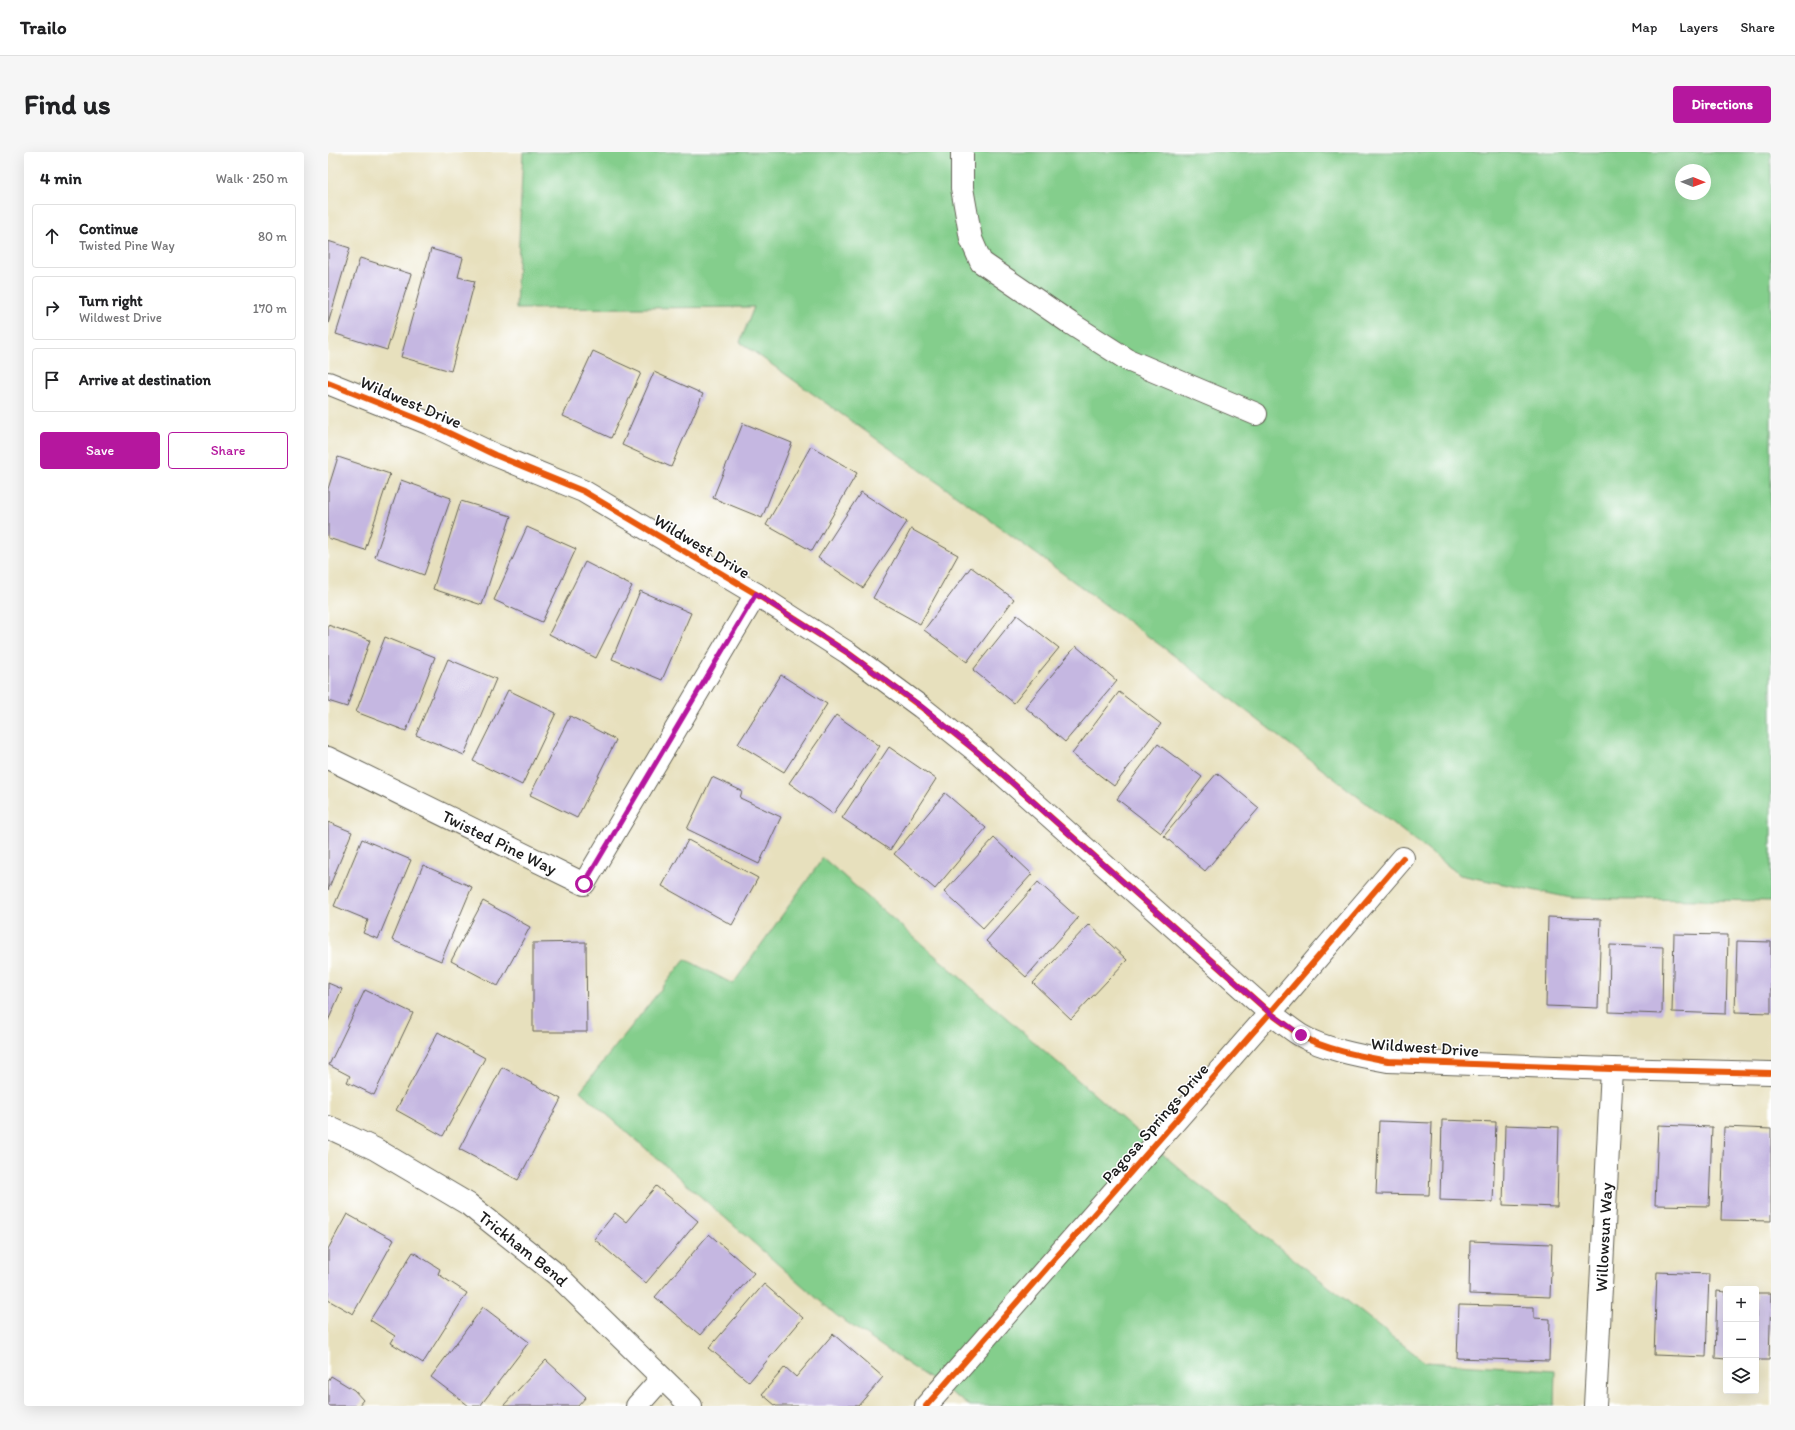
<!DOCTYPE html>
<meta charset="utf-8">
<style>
:root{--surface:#fff;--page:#f6f6f6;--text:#202124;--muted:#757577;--line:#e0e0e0;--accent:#b5179e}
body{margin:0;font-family:Itim,sans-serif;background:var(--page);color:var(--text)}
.controls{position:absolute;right:12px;bottom:12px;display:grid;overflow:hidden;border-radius:4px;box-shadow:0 4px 16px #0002}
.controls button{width:36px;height:36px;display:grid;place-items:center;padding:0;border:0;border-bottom:1px solid var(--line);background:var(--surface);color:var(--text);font:20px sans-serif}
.compass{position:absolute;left:1347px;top:12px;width:36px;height:36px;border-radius:50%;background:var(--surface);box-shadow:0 4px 16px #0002;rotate:91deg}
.stop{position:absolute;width:12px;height:12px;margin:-9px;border:3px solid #b5179e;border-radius:50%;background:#fff}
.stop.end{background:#b5179e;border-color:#fff;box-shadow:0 1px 4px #0008}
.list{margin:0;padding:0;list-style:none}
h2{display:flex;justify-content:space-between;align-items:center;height:52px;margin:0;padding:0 16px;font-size:17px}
h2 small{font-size:13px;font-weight:400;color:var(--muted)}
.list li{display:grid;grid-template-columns:26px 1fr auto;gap:12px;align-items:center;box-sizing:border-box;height:64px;margin:0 8px 8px;padding:0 8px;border:1px solid var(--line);border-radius:4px}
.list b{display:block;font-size:15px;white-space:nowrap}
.list p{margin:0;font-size:13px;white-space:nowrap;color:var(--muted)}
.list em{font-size:13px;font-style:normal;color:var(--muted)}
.actions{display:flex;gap:8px;padding:12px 16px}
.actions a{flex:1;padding:9px 0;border:1px solid var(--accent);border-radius:4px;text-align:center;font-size:14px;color:var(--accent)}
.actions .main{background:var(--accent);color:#fff}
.icon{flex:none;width:22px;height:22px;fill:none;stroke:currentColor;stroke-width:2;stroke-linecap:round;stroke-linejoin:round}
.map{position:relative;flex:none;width:1443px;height:1254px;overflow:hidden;border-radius:4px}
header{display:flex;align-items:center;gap:24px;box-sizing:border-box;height:56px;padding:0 20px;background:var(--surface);border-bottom:1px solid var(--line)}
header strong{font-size:19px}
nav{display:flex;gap:22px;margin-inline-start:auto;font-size:14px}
.intro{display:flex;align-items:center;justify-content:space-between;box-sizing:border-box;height:96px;padding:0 24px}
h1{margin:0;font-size:28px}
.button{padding:10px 18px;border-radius:4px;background:var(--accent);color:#fff;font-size:14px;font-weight:700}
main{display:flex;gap:24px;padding:0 24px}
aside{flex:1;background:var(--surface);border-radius:4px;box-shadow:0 4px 16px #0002}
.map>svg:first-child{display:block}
.green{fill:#84ce8c;stroke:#507554;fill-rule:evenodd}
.building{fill:#c5b7e1}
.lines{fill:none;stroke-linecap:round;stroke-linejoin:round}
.minor-casing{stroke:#636154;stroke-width:24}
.minor{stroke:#fff;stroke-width:22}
.cycleway-casing{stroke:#fff;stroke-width:8}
.cycleway{stroke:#e8590c;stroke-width:6}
.route{stroke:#b5179e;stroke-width:5}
.labels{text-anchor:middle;stroke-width:3;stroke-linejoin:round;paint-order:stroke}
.street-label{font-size:17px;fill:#1c1c1c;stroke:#fff}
</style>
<header>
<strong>Trailo</strong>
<nav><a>Map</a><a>Layers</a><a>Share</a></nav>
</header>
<div class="intro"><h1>Find us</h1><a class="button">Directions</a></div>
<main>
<aside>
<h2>4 min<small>Walk · 250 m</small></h2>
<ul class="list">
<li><svg class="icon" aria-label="ahead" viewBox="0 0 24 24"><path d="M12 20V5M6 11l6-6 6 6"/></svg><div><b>Continue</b><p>Twisted Pine Way</p></div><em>80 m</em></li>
<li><svg class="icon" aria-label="right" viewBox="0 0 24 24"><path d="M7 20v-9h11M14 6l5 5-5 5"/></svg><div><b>Turn right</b><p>Wildwest Drive</p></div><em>170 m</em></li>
<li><svg class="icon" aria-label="arrive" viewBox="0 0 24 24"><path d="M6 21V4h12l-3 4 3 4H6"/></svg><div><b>Arrive at destination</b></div></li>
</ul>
<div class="actions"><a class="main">Save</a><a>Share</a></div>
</aside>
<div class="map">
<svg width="1443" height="1254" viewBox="0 0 1443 1254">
<rect width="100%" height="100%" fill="#fff"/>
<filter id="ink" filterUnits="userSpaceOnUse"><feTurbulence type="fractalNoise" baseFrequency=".025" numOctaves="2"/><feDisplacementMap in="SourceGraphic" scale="8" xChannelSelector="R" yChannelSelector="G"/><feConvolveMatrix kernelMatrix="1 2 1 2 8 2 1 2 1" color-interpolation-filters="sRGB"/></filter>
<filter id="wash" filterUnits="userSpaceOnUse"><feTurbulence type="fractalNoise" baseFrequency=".012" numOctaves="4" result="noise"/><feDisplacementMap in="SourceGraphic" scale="16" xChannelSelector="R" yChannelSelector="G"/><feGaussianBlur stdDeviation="0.9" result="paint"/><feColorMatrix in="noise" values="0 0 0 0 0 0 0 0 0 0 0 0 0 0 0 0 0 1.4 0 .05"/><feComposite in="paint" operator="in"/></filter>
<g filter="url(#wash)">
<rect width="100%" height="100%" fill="#e7e0bd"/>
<path class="green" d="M195 0H1443V749L1243 746 1132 723 840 499 654 362 412 190 426 155 188 157ZM1353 18H1377V42H1353Z
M495 706 860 1024 1097 1210 1227 1218 1226 1254H642L508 1163 252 939 357 807 405 832Z"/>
<g id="blocks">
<path class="building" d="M0 89 22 96 0 172Z
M103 97 135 106 130 125 147 129 123 219 73 205Z
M32 106 83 122 59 198 8 182Z
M265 199 313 221 283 286 235 264Z
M326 220 375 242 343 315 294 293Z
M415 271 464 291 434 366 385 346Z
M483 294 529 321 484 399 438 373Z
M10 305 62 322 37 398 0 386V337Z
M73 328 123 346 96 423 47 405Z
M533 340 579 370 535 436 490 406Z
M133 349 183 364 154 453 105 437Z
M199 375 248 397 214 470 166 448Z
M583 377 630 403 592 472 545 446Z
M257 410 304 434 268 506 221 482Z
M643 415 686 447 639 510 596 478Z
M312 439 363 461 334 528 284 507Z
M689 463 731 496 686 551 645 518Z
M0 473 42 488 19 555 0 549Z
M57 485 107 505 78 579 28 560Z
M748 494 789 529 737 590 697 555Z
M120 507 168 527 136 603 88 583Z
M453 523 499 552 456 620 410 592Z
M180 538 228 561 194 633 145 609Z
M791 540 833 572 786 634 744 602Z
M508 563 552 594 505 662 461 631Z
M242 564 288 588 249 666 202 643Z
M830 592 874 625 833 681 789 647Z
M561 595 608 627 562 698 514 666Z
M889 621 931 656 877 719 836 684Z
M384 625 414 639 412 646 453 665 431 712 359 677Z
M617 641 658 676 607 737 566 702Z
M0 670 24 680 0 738Z
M666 686 704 722 655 776 616 740Z
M34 687 83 708 50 787 35 781 40 768 6 754Z
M360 688 430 726 404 773 334 734Z
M95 713 144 735 113 809 64 788Z
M710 730 750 766 698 825 658 789Z
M155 749 202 775 170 834 123 809Z
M1220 765 1273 767 1270 856 1218 854Z
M761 772 799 808 743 867 705 831Z
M1346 782 1400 783 1398 862 1344 860Z
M1409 789 1443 790V861L1407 860Z
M258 790 259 880H205V791Z
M1282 793 1335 795 1334 862 1281 860Z
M0 831 14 837 0 869Z
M37 838 85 861 46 943 19 930 22 924 1 913Z
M110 880 157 906 115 984 68 958Z
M174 915 233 947 190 1028 131 997Z
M1114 968 1168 970 1165 1050 1112 1048Z
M1051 969 1104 971 1101 1043 1048 1042Z
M1177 973 1231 975 1229 1055 1175 1053Z
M1330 973 1384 975 1381 1054 1327 1053Z
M1396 975 1443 977V1069L1393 1068Z
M328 1034 370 1069 318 1131 266 1087 287 1061 298 1070Z
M19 1062 66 1088 25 1162 0 1148V1097Z
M381 1082 426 1121 372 1183 327 1145Z
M1142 1089 1224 1092 1222 1145 1141 1142Z
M85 1100 112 1117 110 1122 139 1141 95 1211 63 1191 67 1184 42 1168Z
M1329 1120 1381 1122 1378 1205 1326 1203Z
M436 1132 475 1166 421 1230 381 1196Z
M1389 1139 1398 1140V1207L1387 1206Z
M1428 1141H1443L1441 1208H1428Z
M1131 1153 1206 1155V1166L1222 1167 1221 1209 1129 1206Z
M155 1155 201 1190 152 1254H141L103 1225Z
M505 1182 555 1225 530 1254H448L434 1242 457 1215 468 1225Z
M218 1208 258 1245 250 1254H175Z
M3 1224 26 1238 35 1248 30 1254H0V1229Z"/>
</g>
</g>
<g filter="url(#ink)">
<use href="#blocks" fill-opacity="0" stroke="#636154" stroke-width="1"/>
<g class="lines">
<defs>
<g id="minor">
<path d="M634 0V36L643 87 653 110 742 171 800 208 928 262"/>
<path d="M0 231 100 271 167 303 255 339 428 442 520 501 593 555 653 603 942 861C952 868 961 876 972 883 995 897 1033 904 1060 909L1284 917 1443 921"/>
<path id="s1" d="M0 606 256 732 428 442"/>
<path id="s2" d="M0 975 47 997 140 1052 228 1122 363 1254"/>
<path d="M309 1254 334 1226"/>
<path d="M598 1254 942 861 1075 706"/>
<path id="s3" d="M1267 1254 1284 917"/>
</g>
</defs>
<use href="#minor" class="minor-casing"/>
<use href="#minor" class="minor"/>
<defs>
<path id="cycleway" d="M0 231 100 271 167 303 255 339 428 442 520 501 593 555 653 603 942 861C952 868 961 876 972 883 995 897 1033 904 1060 909L1284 917 1443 921
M598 1254 942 861 1075 706"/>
</defs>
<use href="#cycleway" class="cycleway-casing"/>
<use href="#cycleway" class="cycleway"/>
</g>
</g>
<g class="lines" filter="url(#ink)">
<path class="route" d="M256 732 428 442 520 501 594 555 653 603 942 861 973 883"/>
</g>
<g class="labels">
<g class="street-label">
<text transform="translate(83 250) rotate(23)" y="6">Wildwest Drive</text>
<text transform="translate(374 394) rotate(31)" y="6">Wildwest Drive</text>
<text dy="6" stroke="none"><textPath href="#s1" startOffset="191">Twisted Pine Way</textPath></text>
<text transform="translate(1097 895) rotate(4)" y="6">Wildwest Drive</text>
<text transform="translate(827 971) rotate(-49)" y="6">Pagosa Springs Drive</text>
<text dy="6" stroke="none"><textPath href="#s3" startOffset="169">Willowsun Way</textPath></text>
<text dy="6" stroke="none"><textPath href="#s2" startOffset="231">Trickham Bend</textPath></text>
</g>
</g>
</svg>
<div class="controls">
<button>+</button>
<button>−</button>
<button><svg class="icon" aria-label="layers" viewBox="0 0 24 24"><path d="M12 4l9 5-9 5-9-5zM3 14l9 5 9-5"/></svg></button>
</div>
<svg class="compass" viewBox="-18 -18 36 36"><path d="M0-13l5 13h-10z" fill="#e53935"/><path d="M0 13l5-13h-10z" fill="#757577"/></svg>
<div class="stop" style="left:256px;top:732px"></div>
<div class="stop end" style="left:973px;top:883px"></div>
</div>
</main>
